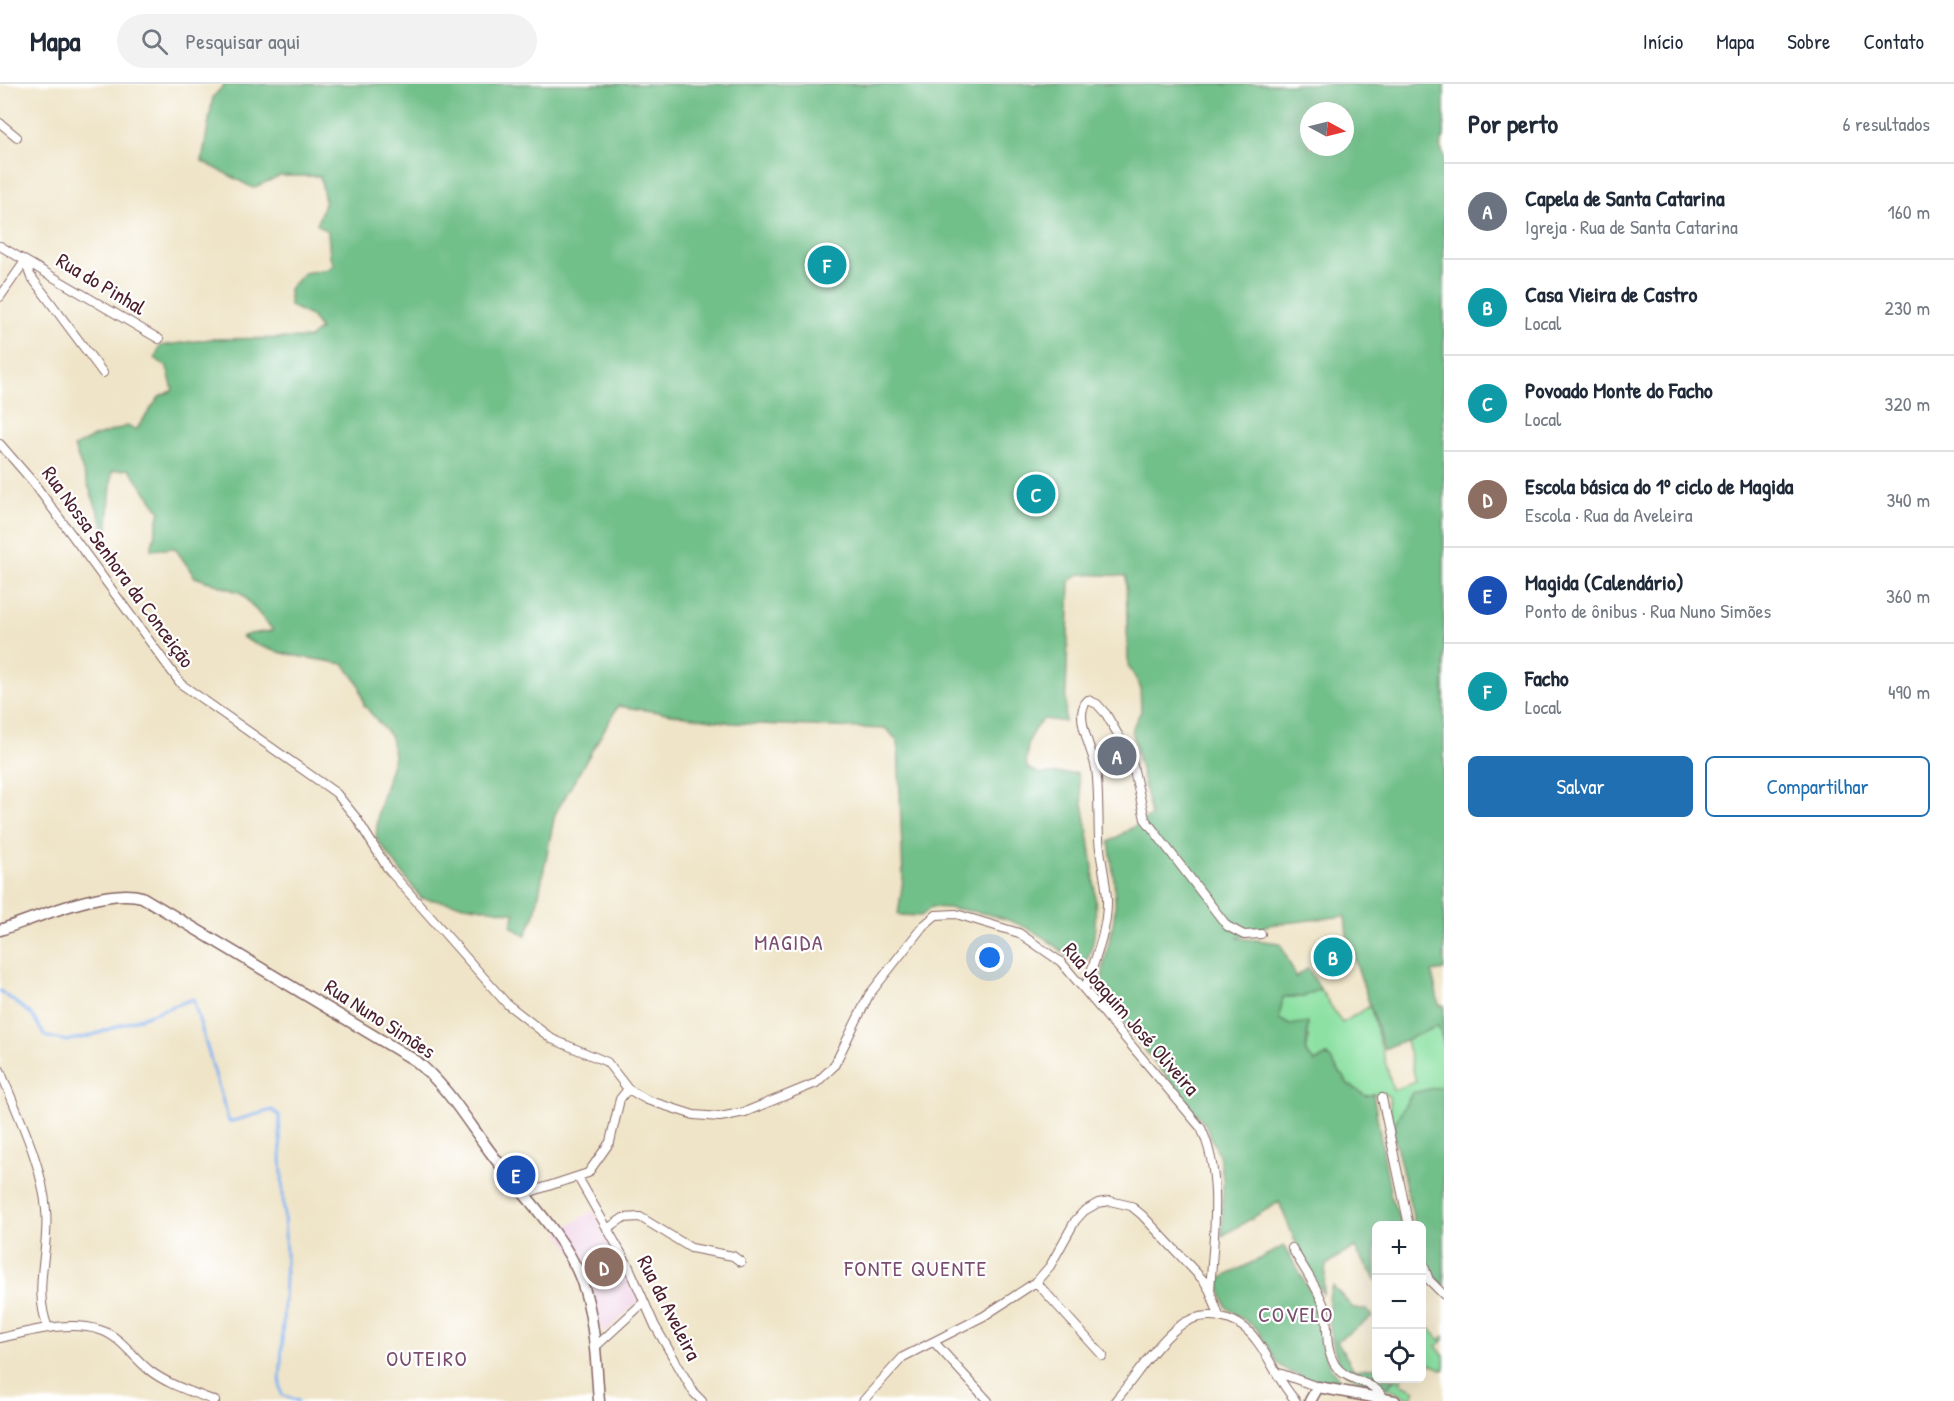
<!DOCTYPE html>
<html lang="pt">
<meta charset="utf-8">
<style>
:root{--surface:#fff;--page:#f2f2f3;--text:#1f2937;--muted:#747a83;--line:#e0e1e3;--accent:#1f6fb2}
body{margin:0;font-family:"Patrick Hand",sans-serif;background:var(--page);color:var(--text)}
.controls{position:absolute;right:18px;bottom:18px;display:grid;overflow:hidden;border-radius:9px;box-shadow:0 6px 24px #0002}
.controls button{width:54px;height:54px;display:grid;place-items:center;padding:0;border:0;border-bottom:2px solid var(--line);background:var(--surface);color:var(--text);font:30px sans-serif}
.compass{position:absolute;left:1300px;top:18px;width:54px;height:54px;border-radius:50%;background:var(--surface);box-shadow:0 6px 24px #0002;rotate:97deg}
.you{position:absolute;left:990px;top:874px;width:21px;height:21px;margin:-15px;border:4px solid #fff;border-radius:50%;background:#1a73e8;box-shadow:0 0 0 9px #1a73e833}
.badge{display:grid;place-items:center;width:39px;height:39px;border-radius:50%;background:var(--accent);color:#fff;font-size:20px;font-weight:700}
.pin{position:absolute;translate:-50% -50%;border:3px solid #fff;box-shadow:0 2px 6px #0006}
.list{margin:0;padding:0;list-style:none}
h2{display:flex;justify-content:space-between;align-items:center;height:78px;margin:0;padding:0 24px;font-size:26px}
h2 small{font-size:20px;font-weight:400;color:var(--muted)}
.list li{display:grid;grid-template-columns:39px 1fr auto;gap:18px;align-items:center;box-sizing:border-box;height:96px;padding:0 24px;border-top:2px solid var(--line)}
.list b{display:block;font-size:22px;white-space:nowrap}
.list p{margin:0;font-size:20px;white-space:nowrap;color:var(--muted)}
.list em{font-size:20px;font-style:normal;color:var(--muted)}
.actions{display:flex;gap:12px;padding:18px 24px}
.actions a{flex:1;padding:14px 0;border:2px solid var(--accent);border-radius:9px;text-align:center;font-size:21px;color:var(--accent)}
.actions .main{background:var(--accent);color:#fff}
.icon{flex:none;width:33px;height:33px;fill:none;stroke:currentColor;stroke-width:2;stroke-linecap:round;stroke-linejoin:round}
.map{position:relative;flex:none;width:1444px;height:1317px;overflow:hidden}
header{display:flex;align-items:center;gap:36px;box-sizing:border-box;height:84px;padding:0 30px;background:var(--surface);border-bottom:2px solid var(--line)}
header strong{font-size:28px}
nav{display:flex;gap:33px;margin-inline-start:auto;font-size:21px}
.search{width:420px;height:54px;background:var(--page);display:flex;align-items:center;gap:15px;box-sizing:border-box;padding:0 21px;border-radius:33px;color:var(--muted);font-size:22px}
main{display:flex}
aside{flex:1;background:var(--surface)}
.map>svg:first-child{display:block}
.built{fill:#efd0e6}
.green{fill:#8ce1a3;stroke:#6b8067;stroke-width:1.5}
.forest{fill:#71bf89;stroke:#5e6f5a;stroke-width:1.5;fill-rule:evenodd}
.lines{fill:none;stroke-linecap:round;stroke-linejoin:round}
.stream{stroke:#85b4f0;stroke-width:3}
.minor-casing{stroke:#846462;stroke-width:10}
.tertiary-casing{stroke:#846462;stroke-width:13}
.minor{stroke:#fff;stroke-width:8}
.tertiary{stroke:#fff;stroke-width:10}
.labels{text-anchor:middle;stroke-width:4.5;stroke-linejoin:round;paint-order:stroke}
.street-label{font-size:21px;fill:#4a1f2b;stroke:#fff}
.neighbourhood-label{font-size:22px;letter-spacing:1.5px;fill:#7a4e6e;stroke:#fff}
</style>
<header>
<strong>Mapa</strong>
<div class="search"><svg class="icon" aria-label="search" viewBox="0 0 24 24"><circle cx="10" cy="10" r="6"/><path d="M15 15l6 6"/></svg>Pesquisar aqui</div>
<nav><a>Início</a><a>Mapa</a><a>Sobre</a><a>Contato</a></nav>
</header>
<main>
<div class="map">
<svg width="1444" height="1317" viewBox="0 0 1444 1317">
<rect width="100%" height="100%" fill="#fff"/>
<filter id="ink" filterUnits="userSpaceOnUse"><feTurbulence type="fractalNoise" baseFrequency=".0167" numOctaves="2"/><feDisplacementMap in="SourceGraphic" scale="12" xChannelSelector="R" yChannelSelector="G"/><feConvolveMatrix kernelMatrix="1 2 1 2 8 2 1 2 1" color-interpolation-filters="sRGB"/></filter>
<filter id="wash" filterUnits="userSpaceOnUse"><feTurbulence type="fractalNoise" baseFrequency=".008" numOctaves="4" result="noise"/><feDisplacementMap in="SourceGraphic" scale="24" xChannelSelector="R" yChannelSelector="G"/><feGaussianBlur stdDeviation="1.35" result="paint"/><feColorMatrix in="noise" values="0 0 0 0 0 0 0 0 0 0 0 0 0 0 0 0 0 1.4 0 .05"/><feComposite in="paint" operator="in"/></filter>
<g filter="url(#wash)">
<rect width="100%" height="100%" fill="#efe4c7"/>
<path class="built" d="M593 1127 614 1168 618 1167 638 1212V1218L605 1248 599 1243 586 1188 558 1148Z"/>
<path class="green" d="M1320 905 1342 939 1370 922 1393 1006 1416 998 1406 956 1438 941 1444 959V1002L1412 1010 1398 1033 1393 1048 1389 1013 1383 1008 1366 1012 1348 1000 1327 971 1315 978 1306 969 1309 952 1279 935 1282 913H1303Z
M1422 1236 1440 1256 1444 1252V1256L1436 1262 1444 1272V1286L1429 1279 1422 1289V1259L1425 1254 1422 1252Z
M1395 1295H1402L1400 1299 1415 1306 1411 1315 1387 1304Z"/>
<path class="forest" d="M225 0H1444V52L1440 63 1444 71V886L1432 888 1439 921H1444V959L1438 942 1384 965 1347 851 1345 832 1268 841 1238 854 1280 859 1296 893 1308 884 1320 905 1303 913H1283L1279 935 1290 941 1308 938 1306 970 1315 978 1327 971 1348 1000 1366 1012 1373 1010 1391 1113 1402 1141 1376 1142V1196L1354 1163 1326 1181 1323 1210 1295 1157 1279 1118 1222 1152 1223 1095 1219 1071 1205 1040 1103 914C1098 884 1113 855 1115 825 1116 802 1112 780 1109 758L1151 732 1132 645 1141 627 1140 602 1128 581 1126 492 1080 490 1070 497 1065 638 1044 635C1029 646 1025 667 1027 684L1040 690 1077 689C1085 729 1110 848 1084 879L1076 880C1034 838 990 826 932 823L921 832 898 831 903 795 898 658 887 645 732 639 618 622 555 730 535 830 525 852 511 842 515 829 421 814 376 754 378 728 394 672 391 653 364 621 359 600 344 580C308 573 274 572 242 553 252 547 263 550 273 546L241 509 195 493 175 464 151 466 160 427 129 385 112 387 107 452 74 363 91 354 127 342 136 346 159 313 173 306 167 283 155 274 160 262 210 255 309 254 320 245 311 232 290 222 289 205 304 189 329 185 334 180 330 173 328 148 317 140 325 117 320 92H280L253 104 202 77 213 13ZM1309 27H1345V63H1309Z
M1444 1002V1202C1426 1185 1422 1165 1422 1142L1415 1141 1393 1048 1398 1033 1412 1009Z
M1284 1162 1321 1226 1322 1265 1332 1286 1341 1297 1366 1308 1315 1297 1289 1288 1277 1279 1257 1245 1226 1223 1218 1196Z
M1333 1202 1353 1224 1367 1226 1372 1233 1337 1257 1354 1286 1376 1283V1294L1395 1295 1387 1304C1375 1299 1358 1297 1348 1290 1331 1279 1323 1214 1333 1202Z"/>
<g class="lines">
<path class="stream" d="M0 907 31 930 45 952 66 957 90 952 193 915 229 1038 272 1026 279 1031 286 1172 280 1302 282 1311 298 1317"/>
</g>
</g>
<g filter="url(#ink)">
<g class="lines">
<defs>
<path id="minor" d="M0 39 17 53
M0 162 159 255
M25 177 30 191 103 289
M0 213 25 177
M0 360 33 398 181 600 336 709 357 735 388 785 507 920 552 955 607 978 628 1005
M1085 904C1095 876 1108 845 1107 815 1106 794 1100 775 1099 755 1098 732 1099 708 1096 685 1093 666 1072 630 1088 616L1097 620 1106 630 1131 673 1145 735 1227 842 1244 851 1261 850
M0 986C17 1030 42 1078 46 1126 50 1168 32 1202 48 1244
M1382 1014 1409 1142
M579 1095 629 1183 655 1242 694 1309 702 1317
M524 1110 588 1089 610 1058 620 1015 628 1005 647 1016 694 1031 720 1033 745 1028 816 999 834 982 869 911 923 842 936 831 956 830 1019 849 1061 878 1201 1044C1224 1093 1213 1154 1210 1207
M607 1145 623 1134 640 1133 691 1164 733 1172 741 1178
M1292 1164C1302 1182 1317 1202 1324 1222 1330 1242 1323 1262 1335 1281 1347 1299 1373 1295 1384 1314
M1422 1177 1429 1196 1444 1211
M1036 1198 1103 1272
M0 1254C31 1247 69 1236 100 1246 120 1252 133 1273 149 1286 168 1301 193 1308 215 1317
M934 1258 988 1317
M594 1264 644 1218
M1279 1289 1318 1303
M863 1317 903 1273 984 1232 1036 1198 1050 1182 1075 1137 1084 1127 1098 1119 1110 1117 1131 1122 1142 1131 1204 1197 1210 1207 1219 1232
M1115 1317C1134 1295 1155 1261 1178 1243 1203 1224 1238 1231 1256 1256 1271 1275 1279 1299 1296 1317"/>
<path id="tertiary" d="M0 846C36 834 106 803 142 813L416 977C447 1002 467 1037 491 1069 519 1107 564 1150 581 1195 595 1232 596 1278 599 1317
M1310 1317 1318 1303 1395 1317"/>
</defs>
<use href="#minor" class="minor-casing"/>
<use href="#tertiary" class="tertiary-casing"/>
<use href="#minor" class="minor"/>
<use href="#tertiary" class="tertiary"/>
</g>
</g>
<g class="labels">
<g class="street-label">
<text transform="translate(101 200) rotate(31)" y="7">Rua do Pinhal</text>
<text transform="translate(118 483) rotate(54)" y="7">Rua Nossa Senhora da Conceição</text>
<text transform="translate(380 935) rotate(33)" y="7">Rua Nuno Simões</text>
<text transform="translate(1131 935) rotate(49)" y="7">Rua Joaquim José Oliveira</text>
<text transform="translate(669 1224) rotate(63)" y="7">Rua da Aveleira</text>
</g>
<g class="neighbourhood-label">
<text x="789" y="866">MAGIDA</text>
<text x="916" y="1192">FONTE QUENTE</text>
<text x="1296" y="1238">COVELO</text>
<text x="427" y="1282">OUTEIRO</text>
</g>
</g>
</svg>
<div class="controls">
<button>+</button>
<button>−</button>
<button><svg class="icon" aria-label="locate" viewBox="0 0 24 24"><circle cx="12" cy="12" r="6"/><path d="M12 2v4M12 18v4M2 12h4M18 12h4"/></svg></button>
</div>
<svg class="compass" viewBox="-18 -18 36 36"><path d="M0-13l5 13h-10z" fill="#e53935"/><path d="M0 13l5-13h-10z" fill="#747a83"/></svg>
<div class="you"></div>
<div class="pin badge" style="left:1117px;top:672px;background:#6b7280">A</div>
<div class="pin badge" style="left:1333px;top:873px;background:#0f9aa8">B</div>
<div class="pin badge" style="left:1036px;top:410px;background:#0f9aa8">C</div>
<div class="pin badge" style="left:604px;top:1183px;background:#8d6e63">D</div>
<div class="pin badge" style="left:516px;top:1091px;background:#1a4fb4">E</div>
<div class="pin badge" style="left:827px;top:181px;background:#0f9aa8">F</div>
</div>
<aside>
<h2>Por perto<small>6 resultados</small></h2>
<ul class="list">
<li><span class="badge" style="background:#6b7280">A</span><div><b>Capela de Santa Catarina</b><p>Igreja · Rua de Santa Catarina</p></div><em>160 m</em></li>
<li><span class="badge" style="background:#0f9aa8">B</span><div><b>Casa Vieira de Castro</b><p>Local</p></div><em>230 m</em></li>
<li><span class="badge" style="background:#0f9aa8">C</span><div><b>Povoado Monte do Facho</b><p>Local</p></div><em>320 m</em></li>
<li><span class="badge" style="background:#8d6e63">D</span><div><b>Escola básica do 1º ciclo de Magida</b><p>Escola · Rua da Aveleira</p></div><em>340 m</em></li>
<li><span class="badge" style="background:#1a4fb4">E</span><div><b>Magida (Calendário)</b><p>Ponto de ônibus · Rua Nuno Simões</p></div><em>360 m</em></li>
<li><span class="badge" style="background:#0f9aa8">F</span><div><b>Facho</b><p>Local</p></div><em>490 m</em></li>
</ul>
<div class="actions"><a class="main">Salvar</a><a>Compartilhar</a></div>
</aside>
</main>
